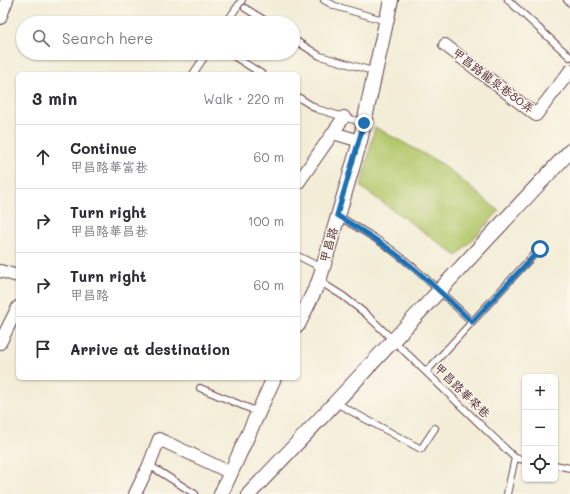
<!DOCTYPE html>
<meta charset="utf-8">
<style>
:root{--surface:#fff;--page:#f7f7f7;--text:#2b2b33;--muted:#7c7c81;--line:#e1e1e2}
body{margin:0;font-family:Mali,"LXGW WenKai TC",sans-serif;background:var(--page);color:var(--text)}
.controls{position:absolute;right:12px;bottom:12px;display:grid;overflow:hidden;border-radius:6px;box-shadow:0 1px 3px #0004}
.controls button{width:36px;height:36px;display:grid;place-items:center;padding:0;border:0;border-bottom:1px solid var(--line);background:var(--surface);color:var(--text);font:20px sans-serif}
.stop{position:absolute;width:12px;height:12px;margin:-9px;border:3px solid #1f6fb2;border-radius:50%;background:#fff}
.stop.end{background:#1f6fb2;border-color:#fff;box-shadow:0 1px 4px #0008}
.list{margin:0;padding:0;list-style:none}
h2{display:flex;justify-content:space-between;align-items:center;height:52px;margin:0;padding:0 16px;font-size:17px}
h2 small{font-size:13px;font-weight:400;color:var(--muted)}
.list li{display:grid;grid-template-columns:26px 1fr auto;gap:12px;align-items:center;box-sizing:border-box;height:64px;padding:0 16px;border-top:1px solid var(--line)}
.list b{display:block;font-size:15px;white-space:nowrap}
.list p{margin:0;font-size:13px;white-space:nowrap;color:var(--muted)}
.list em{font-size:13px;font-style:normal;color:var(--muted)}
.icon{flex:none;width:22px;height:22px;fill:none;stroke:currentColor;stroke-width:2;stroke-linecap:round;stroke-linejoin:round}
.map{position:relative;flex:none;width:570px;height:494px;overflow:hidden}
.search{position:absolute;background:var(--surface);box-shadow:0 1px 3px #0004;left:16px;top:16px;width:284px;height:44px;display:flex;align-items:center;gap:10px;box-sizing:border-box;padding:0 14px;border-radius:22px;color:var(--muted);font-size:15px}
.panel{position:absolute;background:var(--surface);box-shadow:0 1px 3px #0004;left:16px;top:72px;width:284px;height:308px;border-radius:6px}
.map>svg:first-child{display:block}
.green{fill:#b4c86c;stroke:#7f744c}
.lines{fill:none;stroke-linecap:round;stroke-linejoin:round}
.service-casing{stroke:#633e45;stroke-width:8}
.minor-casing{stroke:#633e45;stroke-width:14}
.tertiary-casing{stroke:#633e45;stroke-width:16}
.service{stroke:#fff;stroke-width:6}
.minor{stroke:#fff;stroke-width:12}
.tertiary{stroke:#fff;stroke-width:14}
.route{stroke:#1f6fb2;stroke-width:5}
.labels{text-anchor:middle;stroke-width:3;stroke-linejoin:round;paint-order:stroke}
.street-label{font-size:12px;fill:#4a1f2b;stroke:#fbf7ec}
</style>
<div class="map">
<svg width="570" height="494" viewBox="0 0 570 494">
<rect width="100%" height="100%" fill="#fbf7ec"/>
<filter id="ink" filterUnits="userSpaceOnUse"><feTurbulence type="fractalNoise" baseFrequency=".025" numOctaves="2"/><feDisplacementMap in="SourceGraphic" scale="8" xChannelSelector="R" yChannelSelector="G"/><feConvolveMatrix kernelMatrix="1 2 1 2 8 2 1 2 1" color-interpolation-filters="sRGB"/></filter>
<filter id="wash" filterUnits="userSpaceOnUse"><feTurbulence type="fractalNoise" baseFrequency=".012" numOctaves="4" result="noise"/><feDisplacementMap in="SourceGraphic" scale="16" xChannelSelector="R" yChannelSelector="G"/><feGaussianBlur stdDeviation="0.9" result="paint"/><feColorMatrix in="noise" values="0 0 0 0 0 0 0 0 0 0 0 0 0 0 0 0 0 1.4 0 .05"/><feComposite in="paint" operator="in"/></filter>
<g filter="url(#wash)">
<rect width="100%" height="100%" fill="#f3edd7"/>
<path class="green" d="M375 127 442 164 499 211 457 256 361 187Z"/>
</g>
<g filter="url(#ink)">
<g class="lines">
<defs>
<path id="service" d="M324 0 335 6 386 21
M508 0 570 57
M567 0 570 3
M245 8 269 23
M226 23 242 0
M293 39 320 56 376 72
M235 57 262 74
M193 74 207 53
M298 97 317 109 364 123
M338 216C362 230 386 244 407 262 430 281 451 302 472 322
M298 256 322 268
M319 281 343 296 366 314 515 458
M426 372 539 249
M200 388 258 412
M336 403 421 449 435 428
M515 458 525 460
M149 465 195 494
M555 465 570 468
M507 494 515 458"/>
<path id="minor" d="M0 18 7 0
M445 45 536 115 570 71
M333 133 360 141
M298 183 344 117
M0 271 18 276
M0 343 18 307
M135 494 149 465 159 439 231 473"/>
<path id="tertiary" d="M298 325 319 281 360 141 391 0
M221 494 274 378
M249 494C357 381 462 265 570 151"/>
</defs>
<use href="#service" class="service-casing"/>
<use href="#minor" class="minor-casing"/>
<use href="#tertiary" class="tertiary-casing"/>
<use href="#service" class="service"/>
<use href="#minor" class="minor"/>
<use href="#tertiary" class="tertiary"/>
</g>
</g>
<g class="lines" filter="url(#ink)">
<path class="route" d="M364 123 337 215C361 230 385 244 406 262 429 280 451 302 472 322L540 249"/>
</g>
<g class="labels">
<g class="street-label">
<text transform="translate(493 81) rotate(37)" y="4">甲昌路龍泉巷80弄</text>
<text transform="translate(329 245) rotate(-74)" y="4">甲昌路</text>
<text transform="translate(462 391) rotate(44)" y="4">甲昌路華榮巷</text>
</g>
</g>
</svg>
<div class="controls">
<button>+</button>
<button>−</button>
<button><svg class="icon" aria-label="locate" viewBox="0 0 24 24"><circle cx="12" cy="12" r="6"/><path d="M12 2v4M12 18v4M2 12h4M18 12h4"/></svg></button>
</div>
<div class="stop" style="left:540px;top:249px"></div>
<div class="stop end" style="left:364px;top:123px"></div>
<div class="search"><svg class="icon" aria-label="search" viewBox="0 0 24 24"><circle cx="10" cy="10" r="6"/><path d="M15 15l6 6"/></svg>Search here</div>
<section class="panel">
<h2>3 min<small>Walk · 220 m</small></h2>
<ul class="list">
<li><svg class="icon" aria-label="ahead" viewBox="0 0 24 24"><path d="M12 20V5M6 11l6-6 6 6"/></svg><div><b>Continue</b><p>甲昌路華富巷</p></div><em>60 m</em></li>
<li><svg class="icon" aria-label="right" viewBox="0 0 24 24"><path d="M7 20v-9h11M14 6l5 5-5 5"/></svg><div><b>Turn right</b><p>甲昌路華昌巷</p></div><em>100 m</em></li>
<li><svg class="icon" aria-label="right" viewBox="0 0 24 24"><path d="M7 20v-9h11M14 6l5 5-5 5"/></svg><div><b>Turn right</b><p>甲昌路</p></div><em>60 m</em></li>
<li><svg class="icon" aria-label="arrive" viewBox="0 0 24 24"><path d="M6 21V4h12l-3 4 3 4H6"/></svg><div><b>Arrive at destination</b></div></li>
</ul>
</section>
</div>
